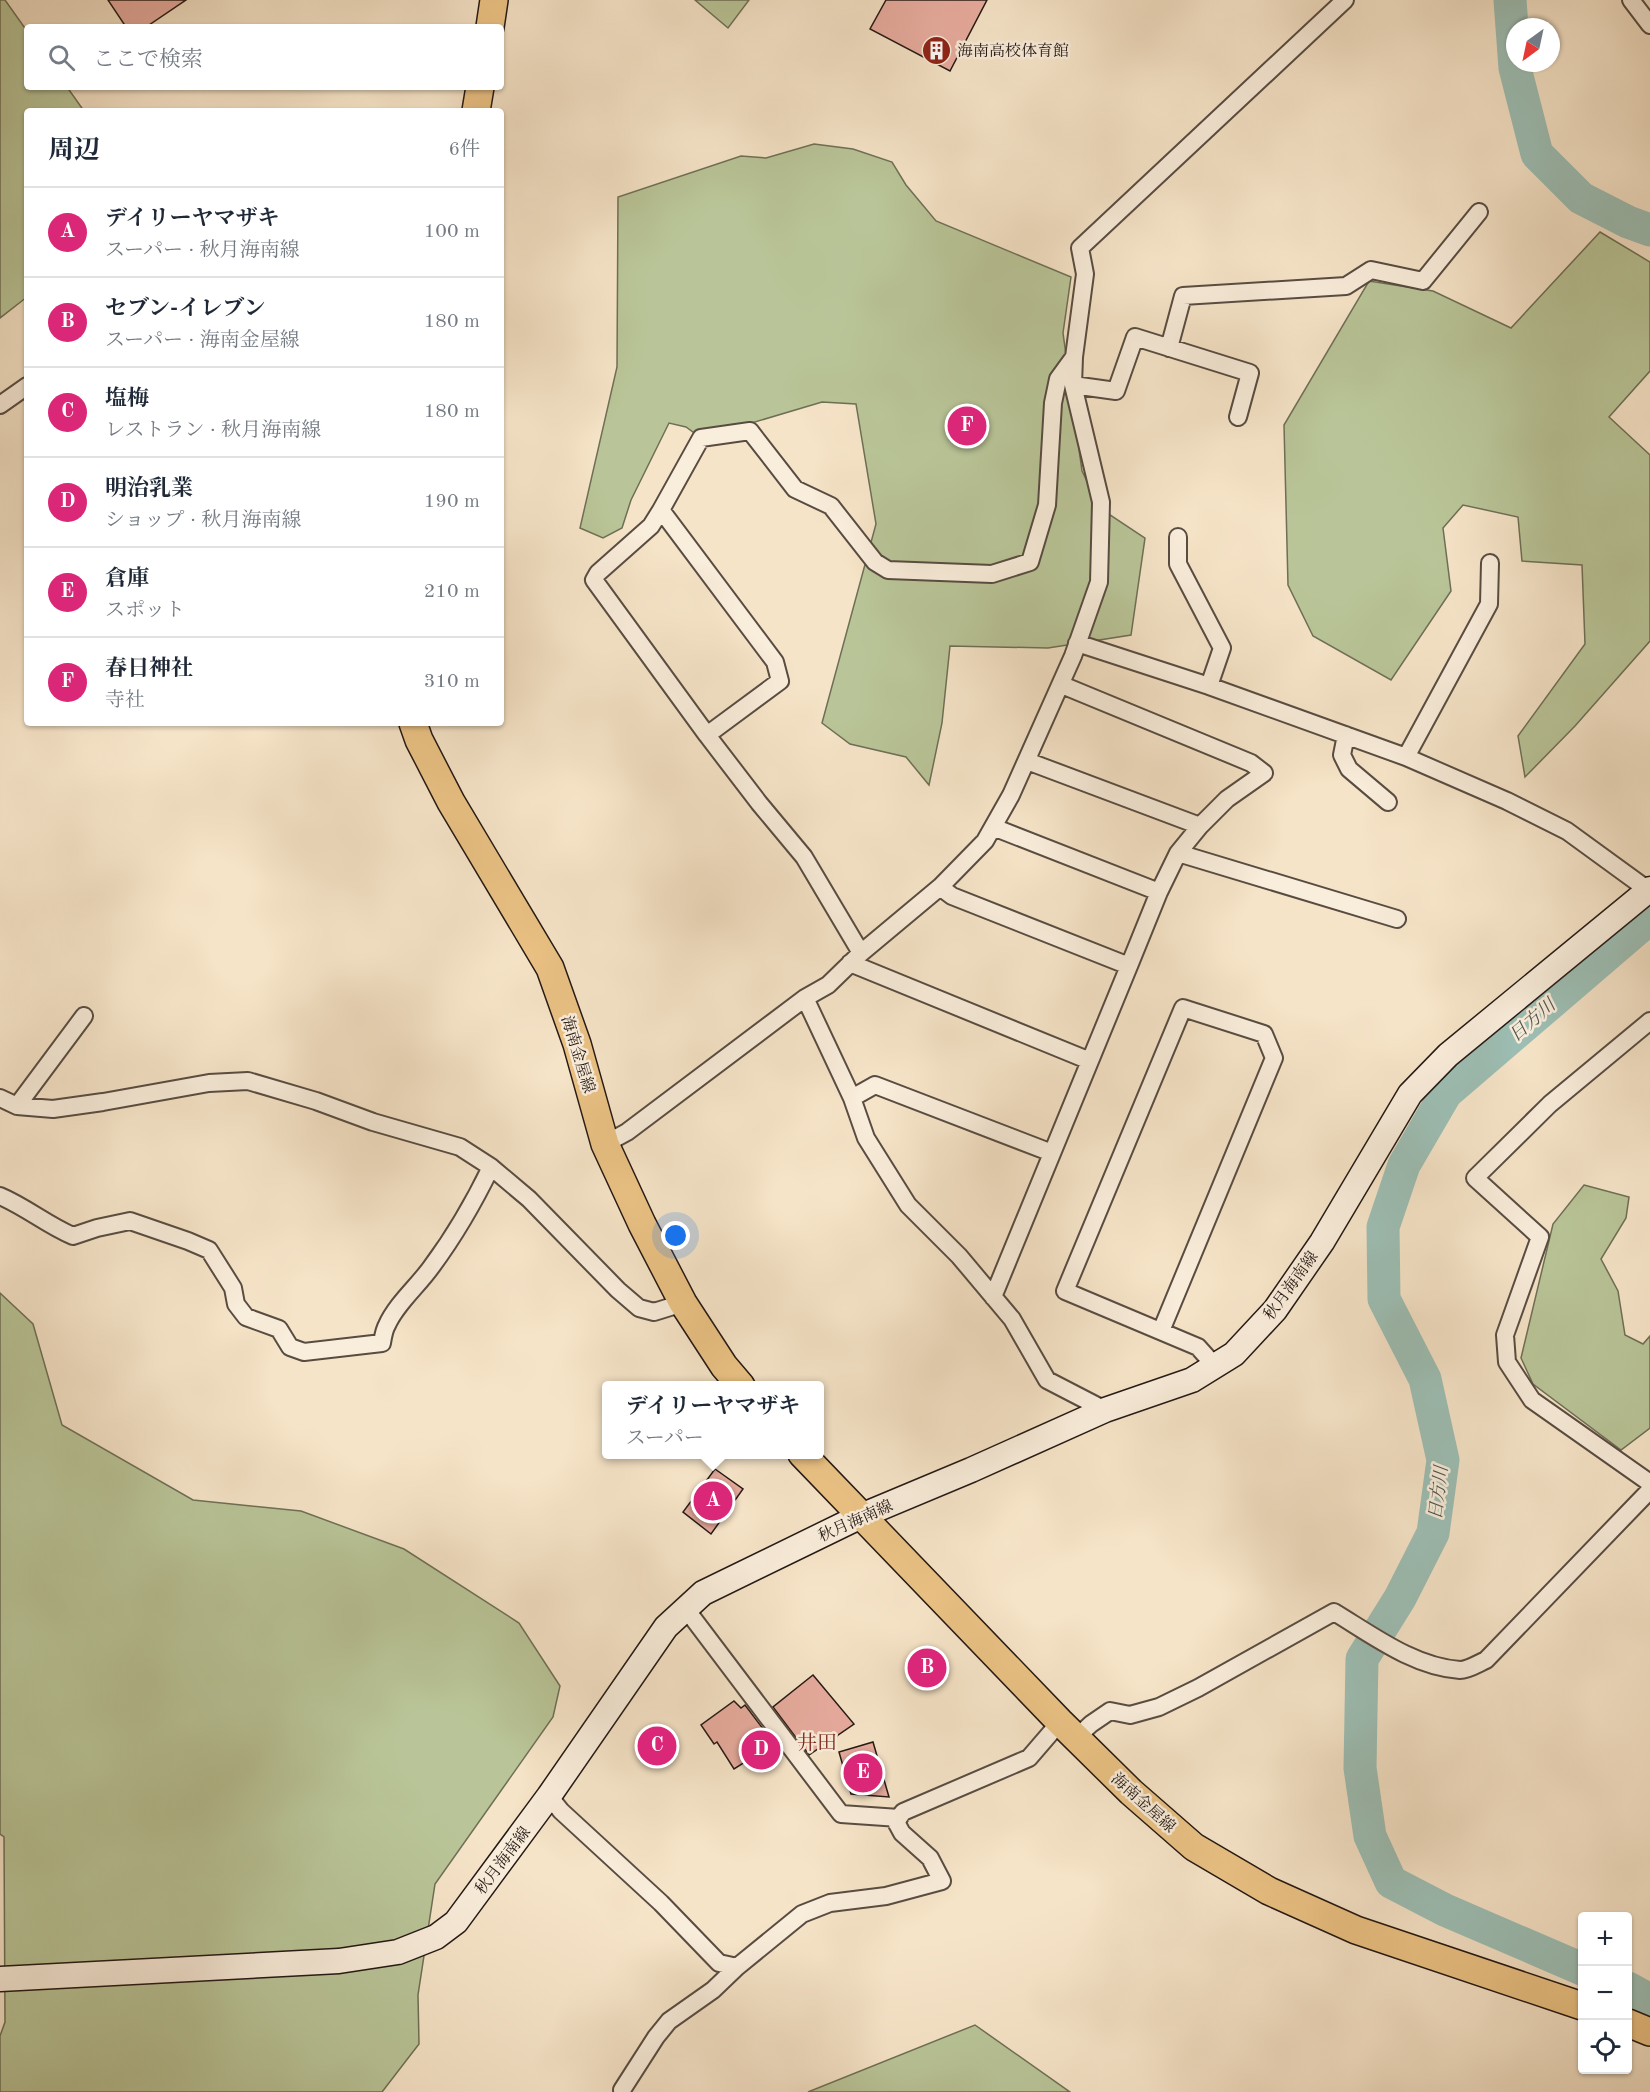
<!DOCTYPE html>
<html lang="ja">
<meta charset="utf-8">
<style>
:root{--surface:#fff;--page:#f6f6f7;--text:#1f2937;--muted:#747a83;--line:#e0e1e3;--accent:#db2777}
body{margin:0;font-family:"Old Standard TT","Noto Serif JP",serif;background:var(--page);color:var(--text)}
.controls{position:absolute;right:18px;bottom:18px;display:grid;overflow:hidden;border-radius:6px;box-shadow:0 2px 4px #0004}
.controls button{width:54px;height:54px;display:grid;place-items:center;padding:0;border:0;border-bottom:2px solid var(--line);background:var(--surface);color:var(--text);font:30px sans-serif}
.compass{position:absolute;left:1506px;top:18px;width:54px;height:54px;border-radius:50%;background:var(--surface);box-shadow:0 2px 4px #0004;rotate:213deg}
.you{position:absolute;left:676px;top:1236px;width:21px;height:21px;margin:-15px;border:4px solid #fff;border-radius:50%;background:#1a73e8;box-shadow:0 0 0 9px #1a73e833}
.badge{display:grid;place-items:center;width:39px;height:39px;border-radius:50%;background:var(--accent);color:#fff;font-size:20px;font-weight:700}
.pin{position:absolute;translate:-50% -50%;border:3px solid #fff;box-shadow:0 2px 6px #0006}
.popup{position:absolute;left:602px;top:1381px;width:222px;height:78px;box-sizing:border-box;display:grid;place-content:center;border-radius:6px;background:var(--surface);filter:drop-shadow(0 2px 4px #0005);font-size:20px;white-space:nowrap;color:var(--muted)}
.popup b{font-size:22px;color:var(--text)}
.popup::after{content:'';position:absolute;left:50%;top:100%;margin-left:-12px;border:12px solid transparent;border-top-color:var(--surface)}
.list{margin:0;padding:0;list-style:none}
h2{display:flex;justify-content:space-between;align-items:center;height:78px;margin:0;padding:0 24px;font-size:26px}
h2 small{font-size:20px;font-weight:400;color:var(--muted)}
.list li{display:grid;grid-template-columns:39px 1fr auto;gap:18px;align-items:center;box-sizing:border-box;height:90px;padding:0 24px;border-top:2px solid var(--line)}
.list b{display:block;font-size:22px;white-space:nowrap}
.list p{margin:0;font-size:20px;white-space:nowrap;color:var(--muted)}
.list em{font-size:20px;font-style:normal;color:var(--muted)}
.icon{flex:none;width:33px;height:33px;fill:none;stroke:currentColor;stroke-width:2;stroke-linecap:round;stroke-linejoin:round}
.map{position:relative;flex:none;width:1650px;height:2092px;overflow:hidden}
.search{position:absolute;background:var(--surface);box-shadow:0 2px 4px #0004;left:24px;top:24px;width:480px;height:66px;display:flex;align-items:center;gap:15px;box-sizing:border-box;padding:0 21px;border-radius:6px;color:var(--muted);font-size:22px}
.panel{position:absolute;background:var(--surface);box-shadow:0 2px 4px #0004;left:24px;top:108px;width:480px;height:618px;border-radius:6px}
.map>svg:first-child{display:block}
.green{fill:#b9c598;stroke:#6e6f56;stroke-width:1.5}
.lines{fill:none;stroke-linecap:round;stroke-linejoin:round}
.river{stroke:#9dbfb5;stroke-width:33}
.building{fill:#e8ac9f;stroke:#241915;stroke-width:1.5}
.street-casing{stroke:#584c42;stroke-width:20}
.secondary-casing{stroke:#241915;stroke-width:27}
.primary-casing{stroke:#241915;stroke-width:30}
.street{stroke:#f9eddb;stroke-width:16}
.secondary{stroke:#f9eddb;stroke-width:24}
.primary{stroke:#ebc284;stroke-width:27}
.labels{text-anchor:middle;stroke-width:5;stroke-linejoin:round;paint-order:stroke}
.poi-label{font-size:16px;fill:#241915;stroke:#f9eddb;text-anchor:start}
.street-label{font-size:16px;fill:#241915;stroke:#f9eddb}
.water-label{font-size:18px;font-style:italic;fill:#4e534d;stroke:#f9eddb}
.quarter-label{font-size:20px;fill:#7a1f14;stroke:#f9eddb}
</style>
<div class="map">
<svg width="1650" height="2092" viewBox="0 0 1650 2092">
<rect width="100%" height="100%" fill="#f6e4c8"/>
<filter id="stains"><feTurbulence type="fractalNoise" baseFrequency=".00333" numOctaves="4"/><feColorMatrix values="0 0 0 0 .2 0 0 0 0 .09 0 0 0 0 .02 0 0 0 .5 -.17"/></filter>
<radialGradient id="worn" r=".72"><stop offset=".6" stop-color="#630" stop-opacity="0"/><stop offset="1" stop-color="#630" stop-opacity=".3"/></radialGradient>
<path class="green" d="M0 0H5L27 31V87H67L84 111H27V297L0 318Z
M695 0H749L728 28Z
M814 144 853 149 892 162 906 185 936 221 1071 277 1063 333 1082 471 1101 509 1145 538 1131 635 1048 648 950 646 942 723 929 785 906 757 850 744 822 723 876 524 856 404 822 402 701 438 686 427 669 423 631 500 622 528 603 538 580 528 617 367 618 197 741 156 766 158Z
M1600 232 1650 262V371L1609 417 1650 455V641L1575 726 1525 777 1518 736 1585 644 1582 565 1522 561 1518 517 1463 505 1443 528 1451 591 1391 680 1313 636 1288 585 1284 425 1369 281 1433 291 1511 328Z
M1584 1185 1629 1197 1626 1218 1601 1259 1618 1291 1625 1335 1643 1344 1650 1336V1428L1621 1450 1533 1384 1521 1358 1553 1224Z
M0 1293 33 1324 62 1425 193 1500 301 1511 404 1549 519 1623 560 1686 553 1717 435 1884 418 1995 419 2044 382 2092H0V2036L5 2022 4 1837 0 1834Z
M975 2025 1070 2092H808Z"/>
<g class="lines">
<path class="river" d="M1510 0 1515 68 1537 154 1581 198 1628 222 1650 230
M1582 1969 1445 1910 1391 1882 1370 1836 1360 1768 1362 1659 1400 1598 1433 1533 1443 1460 1425 1379 1384 1299 1383 1227 1404 1165 1446 1093 1650 918
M1628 1988 1650 2000"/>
</g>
<path class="building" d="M108 0H186L146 27H126Z
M886 0H987L950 71 870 29Z
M715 1469 743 1489 711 1534 683 1512Z
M813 1675 854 1724 809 1755 773 1707Z
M734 1701 741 1708 745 1705 776 1746 758 1760 756 1755 734 1769 717 1742 714 1744 701 1725Z
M658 1727 676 1756 663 1766 645 1750 643 1743Z
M873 1742 889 1797 851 1794 839 1752Z"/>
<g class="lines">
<defs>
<path id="street" d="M1631 0 1650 25
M1169 348 1183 296 1346 286 1371 270 1423 281 1479 212
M1073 385 1116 391 1135 337 1250 373 1238 417
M0 405 27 386
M661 510 651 526 598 573 594 580 707 735
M1178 537V564L1222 648 1209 686
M1077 643 1209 686 1406 757 1507 801 1567 831 1648 890
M1346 735 1342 755 1349 769 1388 802
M1406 757 1489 604 1490 563
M1027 761 1200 826 1227 799 1264 773 1251 763 1062 685
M993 827 1159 892 1178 853 1200 826
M1178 853 1397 919
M940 887 952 896 1129 966 1159 892
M861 953 804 857 759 803 707 735 780 681 775 662 661 510 701 438 750 431 795 489 831 506 875 562 888 570 992 574 1030 562 1047 505 1053 403 1058 379 1074 357
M850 963 1090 1061
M805 998 852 1098 866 1138 908 1205 959 1256 1012 1319 1047 1380 1105 1410
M1650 1021 1550 1104 1475 1178 1540 1237 1505 1335 1507 1362 1532 1400 1650 1483
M0 1098 17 1106 53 1109 103 1102 209 1083 248 1081 316 1101 373 1122 460 1147 491 1167 529 1199 618 1290 639 1308 654 1312 683 1303
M852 1098 875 1085 1052 1153
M17 1106 84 1016
M605 1144 627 1132 805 998 828 985 861 953 940 887 985 841 1011 795 1073 656 1099 582 1101 502 1073 385 1074 357 1085 274 1080 248 1345 0
M0 1196C26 1207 47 1225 73 1236L97 1228 130 1221 188 1241 209 1250 233 1288 236 1304 246 1317 279 1329 290 1347 304 1352 382 1343C383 1337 384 1330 387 1325 397 1303 418 1286 432 1266 455 1235 474 1202 491 1167
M993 1297 1129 966
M1161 1331 1274 1058 1264 1034 1183 1008 1065 1291 1198 1347 1215 1366
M686 1609 841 1814 899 1818
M1077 1737 1091 1724 1110 1711 1130 1715 1159 1707 1198 1688 1334 1612C1372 1635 1414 1667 1460 1670 1468 1670 1479 1663 1486 1660L1650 1490
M549 1796 561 1811 661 1903 719 1963 737 1967 802 1914 830 1903 886 1896 942 1881 930 1858 902 1833 896 1822 903 1812 1029 1758 1060 1722
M622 2090 656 2037 669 2021 713 1990 737 1967"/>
<path id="secondary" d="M0 1979 339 1961 398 1952 436 1937 456 1922 549 1796 666 1627 703 1593 861 1516 971 1470 1105 1410 1192 1380 1234 1354 1275 1310 1322 1242 1410 1094 1448 1055 1650 889"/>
<path id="primary" d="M490 27 494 0
M476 111 480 87
M413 723 419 740 451 802 550 968 577 1044 605 1144 642 1224 683 1303 724 1366 741 1386
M802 1454 1060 1722 1131 1792 1194 1847 1269 1891 1356 1930 1582 2006
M1628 2023 1650 2032"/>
</defs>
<use href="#street" class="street-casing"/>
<use href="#secondary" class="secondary-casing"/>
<use href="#primary" class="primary-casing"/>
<use href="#street" class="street"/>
<use href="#secondary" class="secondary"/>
<use href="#primary" class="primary"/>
</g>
<defs>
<symbol id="building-disc" viewBox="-11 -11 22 22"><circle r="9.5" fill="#8f2418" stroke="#f9eddb"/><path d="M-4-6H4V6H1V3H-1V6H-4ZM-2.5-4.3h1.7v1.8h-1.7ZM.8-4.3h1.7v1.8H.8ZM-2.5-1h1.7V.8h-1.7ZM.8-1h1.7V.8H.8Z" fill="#fff"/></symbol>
</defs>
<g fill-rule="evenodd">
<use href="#building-disc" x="920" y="34" width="33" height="33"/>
</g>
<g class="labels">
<g class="poi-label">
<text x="957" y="56">海南高校体育館</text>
</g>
<g class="street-label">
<text transform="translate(579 1054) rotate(73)" y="6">海南金屋線</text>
<text transform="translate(1290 1285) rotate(-54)" y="6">秋月海南線</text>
<text transform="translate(855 1520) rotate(-24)" y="6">秋月海南線</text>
<text transform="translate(1144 1802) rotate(42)" y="6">海南金屋線</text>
<text transform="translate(502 1860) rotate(-53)" y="6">秋月海南線</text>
</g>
<g class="water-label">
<text transform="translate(1532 1020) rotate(-41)" y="6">日方川</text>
<text transform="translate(1438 1493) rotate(-83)" y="6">日方川</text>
</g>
<g class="quarter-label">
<text x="817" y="1749">井田</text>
</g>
</g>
<rect width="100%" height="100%" filter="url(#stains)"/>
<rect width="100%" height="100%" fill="url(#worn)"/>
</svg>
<div class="controls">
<button>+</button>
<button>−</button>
<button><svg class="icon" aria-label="locate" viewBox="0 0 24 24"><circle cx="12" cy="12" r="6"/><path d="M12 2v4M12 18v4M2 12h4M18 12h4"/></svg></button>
</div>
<svg class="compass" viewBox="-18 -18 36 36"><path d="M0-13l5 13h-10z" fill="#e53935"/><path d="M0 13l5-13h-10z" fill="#747a83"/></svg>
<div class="you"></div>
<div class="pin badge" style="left:713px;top:1501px">A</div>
<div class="popup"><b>デイリーヤマザキ</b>スーパー</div>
<div class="pin badge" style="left:927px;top:1668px">B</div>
<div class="pin badge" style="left:657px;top:1746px">C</div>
<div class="pin badge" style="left:761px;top:1750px">D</div>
<div class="pin badge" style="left:863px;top:1773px">E</div>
<div class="pin badge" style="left:967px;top:426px">F</div>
<div class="search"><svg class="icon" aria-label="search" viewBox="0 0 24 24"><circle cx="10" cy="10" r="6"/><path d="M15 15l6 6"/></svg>ここで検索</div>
<section class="panel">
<h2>周辺<small>6件</small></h2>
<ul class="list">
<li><span class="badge">A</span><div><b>デイリーヤマザキ</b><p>スーパー · 秋月海南線</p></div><em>100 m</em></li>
<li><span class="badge">B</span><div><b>セブン-イレブン</b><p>スーパー · 海南金屋線</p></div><em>180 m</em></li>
<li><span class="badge">C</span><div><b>塩梅</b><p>レストラン · 秋月海南線</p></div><em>180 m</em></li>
<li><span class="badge">D</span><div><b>明治乳業</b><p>ショップ · 秋月海南線</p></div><em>190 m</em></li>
<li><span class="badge">E</span><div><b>倉庫</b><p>スポット</p></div><em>210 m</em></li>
<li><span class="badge">F</span><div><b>春日神社</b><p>寺社</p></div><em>310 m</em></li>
</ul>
</section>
</div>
